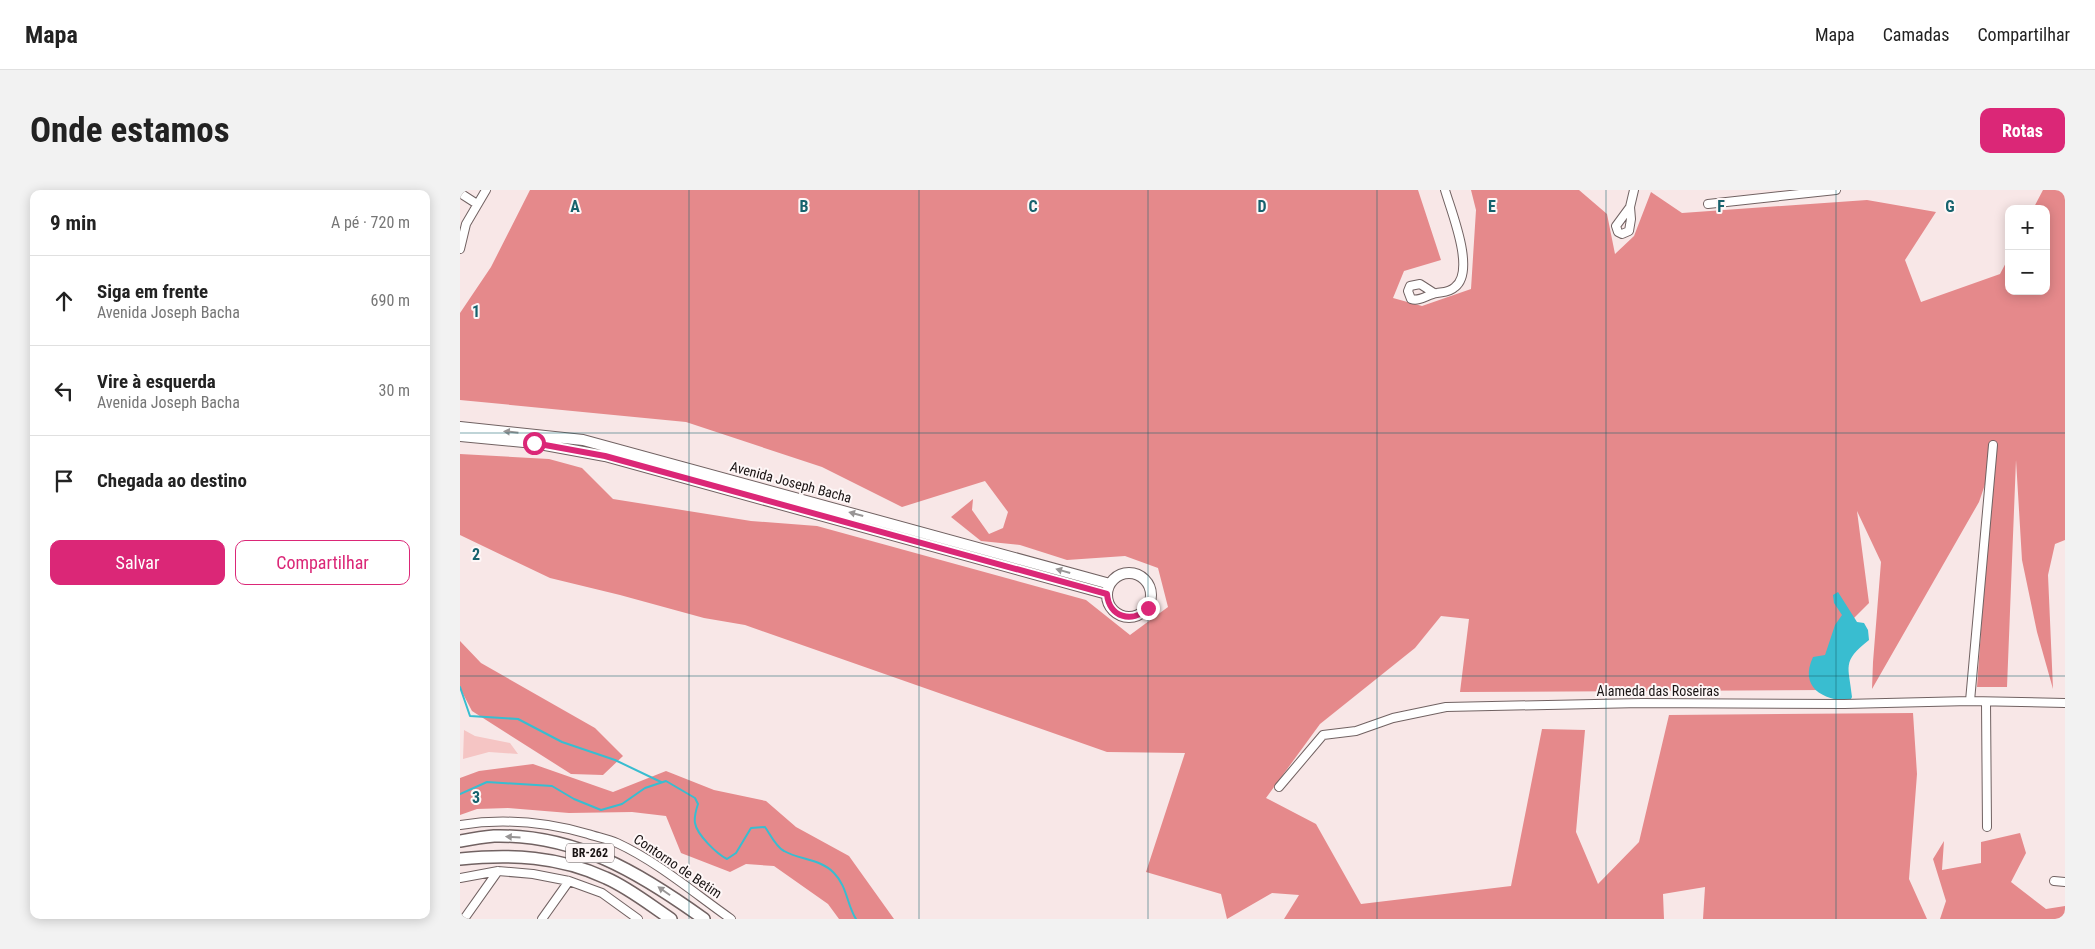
<!DOCTYPE html>
<html lang="pt">
<meta charset="utf-8">
<style>
:root{--surface:#fff;--page:#f2f2f2;--text:#222;--muted:#767676;--line:#e0e0e0;--accent:#db2777}
body{margin:0;font-family:"Roboto Condensed",sans-serif;background:var(--page);color:var(--text)}
.controls{position:absolute;right:15px;top:15px;display:grid;overflow:hidden;border-radius:10px;box-shadow:0 2px 12px #0003}
.controls button{width:45px;height:45px;display:grid;place-items:center;padding:0;border:0;border-bottom:1px solid var(--line);background:var(--surface);color:var(--text);font:25px sans-serif}
.stop{position:absolute;width:15px;height:15px;margin:-11px;border:4px solid #db2777;border-radius:50%;background:#fff}
.stop.end{background:#db2777;border-color:#fff;box-shadow:0 1px 5px #0008}
.list{margin:0;padding:0;list-style:none}
h2{display:flex;justify-content:space-between;align-items:center;height:65px;margin:0;padding:0 20px;font-size:21px}
h2 small{font-size:16px;font-weight:400;color:var(--muted)}
.list li{display:grid;grid-template-columns:32px 1fr auto;gap:15px;align-items:center;box-sizing:border-box;height:90px;padding:0 20px;border-top:1px solid var(--line)}
.list b{display:block;font-size:19px;white-space:nowrap}
.list p{margin:0;font-size:16px;white-space:nowrap;color:var(--muted)}
.list em{font-size:16px;font-style:normal;color:var(--muted)}
.actions{display:flex;gap:10px;padding:15px 20px}
.actions a{flex:1;padding:11px 0;border:1px solid var(--accent);border-radius:10px;text-align:center;font-size:18px;color:var(--accent)}
.actions .main{background:var(--accent);color:#fff}
.icon{flex:none;width:28px;height:28px;fill:none;stroke:currentColor;stroke-width:2;stroke-linecap:round;stroke-linejoin:round}
.map{position:relative;flex:none;width:1605px;height:729px;overflow:hidden;border-radius:10px}
header{display:flex;align-items:center;gap:30px;box-sizing:border-box;height:70px;padding:0 25px;background:var(--surface);border-bottom:1px solid var(--line)}
header strong{font-size:24px}
nav{display:flex;gap:28px;margin-inline-start:auto;font-size:18px}
.intro{display:flex;align-items:center;justify-content:space-between;box-sizing:border-box;height:120px;padding:0 30px}
h1{margin:0;font-size:35px}
.button{padding:12px 22px;border-radius:10px;background:var(--accent);color:#fff;font-size:18px;font-weight:700}
main{display:flex;gap:30px;padding:0 30px}
aside{flex:1;background:var(--surface);border-radius:10px;box-shadow:0 2px 12px #0003}
.map>svg:first-child{display:block}
.green{fill:#f5c5c4}
.forest{fill:#e5898b}
.water{fill:#39bdd0}
.lines{fill:none;stroke-linecap:round;stroke-linejoin:round}
.stream{stroke:#39bdd0;stroke-width:2}
.minor-casing{stroke:#716262;stroke-width:10}
.major-casing{stroke:#716262;stroke-width:12}
.highway-casing{stroke:#716262;stroke-width:14}
.minor{stroke:#fff;stroke-width:8}
.major{stroke:#fff;stroke-width:10}
.highway{stroke:#fff;stroke-width:11}
.oneway{fill:#989595}
.route{stroke:#db2777;stroke-width:6}
.grid{fill:none;stroke:#16626d;stroke-width:1;stroke-opacity:0.55}
.labels{text-anchor:middle;stroke-width:4;stroke-linejoin:round;paint-order:stroke}
.shield{fill:#fef7f7;stroke:#5e5858;stroke-width:1}
.shield-label{font-size:12px;font-weight:bold;fill:#1a1414}
.street-label{font-size:14px;fill:#1a1414;stroke:#fef7f7}
.grid-label{font-size:16px;text-anchor:middle;font-weight:bold;fill:#16626d;stroke:#fef7f7;stroke-width:4;stroke-linejoin:round;paint-order:stroke}
</style>
<header>
<strong>Mapa</strong>
<nav><a>Mapa</a><a>Camadas</a><a>Compartilhar</a></nav>
</header>
<div class="intro"><h1>Onde estamos</h1><a class="button">Rotas</a></div>
<main>
<aside>
<h2>9 min<small>A pé · 720 m</small></h2>
<ul class="list">
<li><svg class="icon" aria-label="ahead" viewBox="0 0 24 24"><path d="M12 20V5M6 11l6-6 6 6"/></svg><div><b>Siga em frente</b><p>Avenida Joseph Bacha</p></div><em>690 m</em></li>
<li><svg class="icon" aria-label="left" viewBox="0 0 24 24"><path d="M17 20v-9H6M10 6l-5 5 5 5"/></svg><div><b>Vire à esquerda</b><p>Avenida Joseph Bacha</p></div><em>30 m</em></li>
<li><svg class="icon" aria-label="arrive" viewBox="0 0 24 24"><path d="M6 21V4h12l-3 4 3 4H6"/></svg><div><b>Chegada ao destino</b></div></li>
</ul>
<div class="actions"><a class="main">Salvar</a><a>Compartilhar</a></div>
</aside>
<div class="map">
<svg width="1605" height="729" viewBox="0 0 1605 729">
<rect width="100%" height="100%" fill="#f8e7e7"/>
<path class="green" d="M4 540 15 546 50 553 58 564 29 562 3 569Z"/>
<path class="forest" d="M70 0H958L981 70 944 81 933 108 962 116 1011 99 1016 20 1011 0H1119L1147 24 1155 64 1174 46 1191 2 1222 23 1407 10 1476 22 1445 70 1461 112 1540 84 1549 67V101H1586V19H1573L1583 0H1605V350L1595 354 1588 385 1593 499 1577 442 1562 370 1556 270 1547 497H1517L1533 271 1519 312 1412 499 1413 472 1421 372 1397 321 1409 413 1379 443 1364 500 1000 502 1009 429 981 426 955 458 860 534 806 608 856 634 901 714 1051 696 1082 539 1125 540 1116 642 1138 694 1179 652 1209 525 1453 523 1457 584 1449 689 1467 729H1243L1245 697 1203 704 1204 729H824L839 705 812 703 767 729 761 704 686 682 725 563 647 562 285 435 244 428 160 405 90 388 0 345V264L89 269 122 278 153 309 291 331 357 336 626 410 670 445 708 417 698 378 665 366 607 370 560 355 521 351 491 327 513 309 512 320 529 344 543 338 548 322 525 291 442 317 362 277 226 232 0 210V123L31 77Z
M0 451 21 473 135 538 163 566 143 585 111 584 12 521 0 498Z
M73 574 153 602 206 581 254 600 306 611 336 637 389 666 434 729H379L368 714 314 676 286 674 270 682 221 663 206 626 172 622 109 623 48 618 17 619 0 625V588L19 581Z
M1560 643 1566 663 1551 692 1586 719 1605 716V729H1480L1486 711 1473 669 1484 651 1482 680 1521 673V652Z"/>
<path class="water" d="M1378 402 1397 432 1404 433 1408 440 1409 450C1381 472 1389 476 1392 507L1390 511C1362 510 1339 497 1353 467L1365 465 1375 435 1382 425 1374 413 1373 405Z"/>
<g class="lines">
<path class="stream" d="M0 497 10 526 58 529 102 552 155 570 201 592
M0 604 27 592 92 596 114 609 141 620 162 614 185 598 206 591 235 608 238 614C236 620 234 627 235 633 237 645 257 664 267 669L276 663 291 638 305 637C310 644 316 657 324 661 340 670 361 669 374 683 387 696 387 715 396 729"/>
<defs>
<path id="minor" d="M0 3 17 14
M1248 14 1376 0
M1170 17 1156 36 1158 42 1162 44 1169 41 1171 29 1170 17 1174 0
M0 59 6 34 26 0
M974 103 960 94 950 96 948 101 951 109C960 112 968 104 977 103 983 102 990 102 995 97 1016 81 991 21 985 0
M1510 511 1533 255
M1526 512 1527 637
M819 597 863 545 896 541 933 528 986 517 1182 513 1384 514 1510 511 1605 513
M0 635C43 628 86 632 128 644 137 647 148 649 157 653 198 672 234 703 271 729
M0 688 38 681 73 684 109 691 142 703 178 729
M1594 691 1605 692
M4 729 38 681
M82 729 109 691"/>
<path id="major" d="M0 237 123 250 650 394
M0 246 74 253 145 266 647 404
M647 405a22 22 0 1 1 44 0a22 22 0 1 1-44 0Z"/>
<path id="highway" d="M0 651C11 649 23 647 34 646 116 644 180 683 244 729
M0 669C51 664 99 666 146 688 169 698 190 715 211 729"/>
</defs>
<use href="#minor" class="minor-casing"/>
<use href="#major" class="major-casing"/>
<use href="#highway" class="highway-casing"/>
<use href="#minor" class="minor"/>
<use href="#major" class="major"/>
<use href="#highway" class="highway"/>
</g>
<defs><path id="oneway-solid" d="M-6-.8H1V-3.2L6.5 0L1 3.2V.8H-6Z" transform="scale(1.25)"/></defs>
<g class="oneway">
<use href="#oneway-solid" transform="translate(51 242) rotate(-174)"/>
<use href="#oneway-solid" transform="translate(396 324) rotate(-165)"/>
<use href="#oneway-solid" transform="translate(603 381) rotate(-164)"/>
<use href="#oneway-solid" transform="translate(53 647) rotate(-177)"/>
<use href="#oneway-solid" transform="translate(204 701) rotate(-145)"/>
</g>
<g class="lines">
<path class="route" d="M74 253 145 266 647 404C649 427 672 434 688 418"/>
</g>
<path class="grid" d="M229 0V729M459 0V729M688 0V729M917 0V729M1146 0V729M1376 0V729M0 243H1605M0 486H1605"/>
<g class="labels">
<rect class="shield" x="106" y="653.5" width="48" height="19" rx="4"/>
<g class="shield-label">
<text x="130" y="667">BR-262</text>
</g>
<g class="street-label">
<text transform="translate(331 292) rotate(15)" y="5">Avenida Joseph Bacha</text>
<text x="1198" y="506">Alameda das Roseiras</text>
<text transform="translate(218 676) rotate(34)" y="5">Contorno de Betim</text>
</g>
</g>
<g class="grid-label">
<text x="115" y="22">A</text>
<text x="344" y="22">B</text>
<text x="573" y="22">C</text>
<text x="802" y="22">D</text>
<text x="1032" y="22">E</text>
<text x="1261" y="22">F</text>
<text x="1490" y="22">G</text>
<text x="16" y="127">1</text>
<text x="16" y="370">2</text>
<text x="16" y="613">3</text>
</g>
</svg>
<div class="controls">
<button>+</button>
<button>−</button>
</div>
<div class="stop" style="left:74px;top:253px"></div>
<div class="stop end" style="left:688px;top:418px"></div>
</div>
</main>
